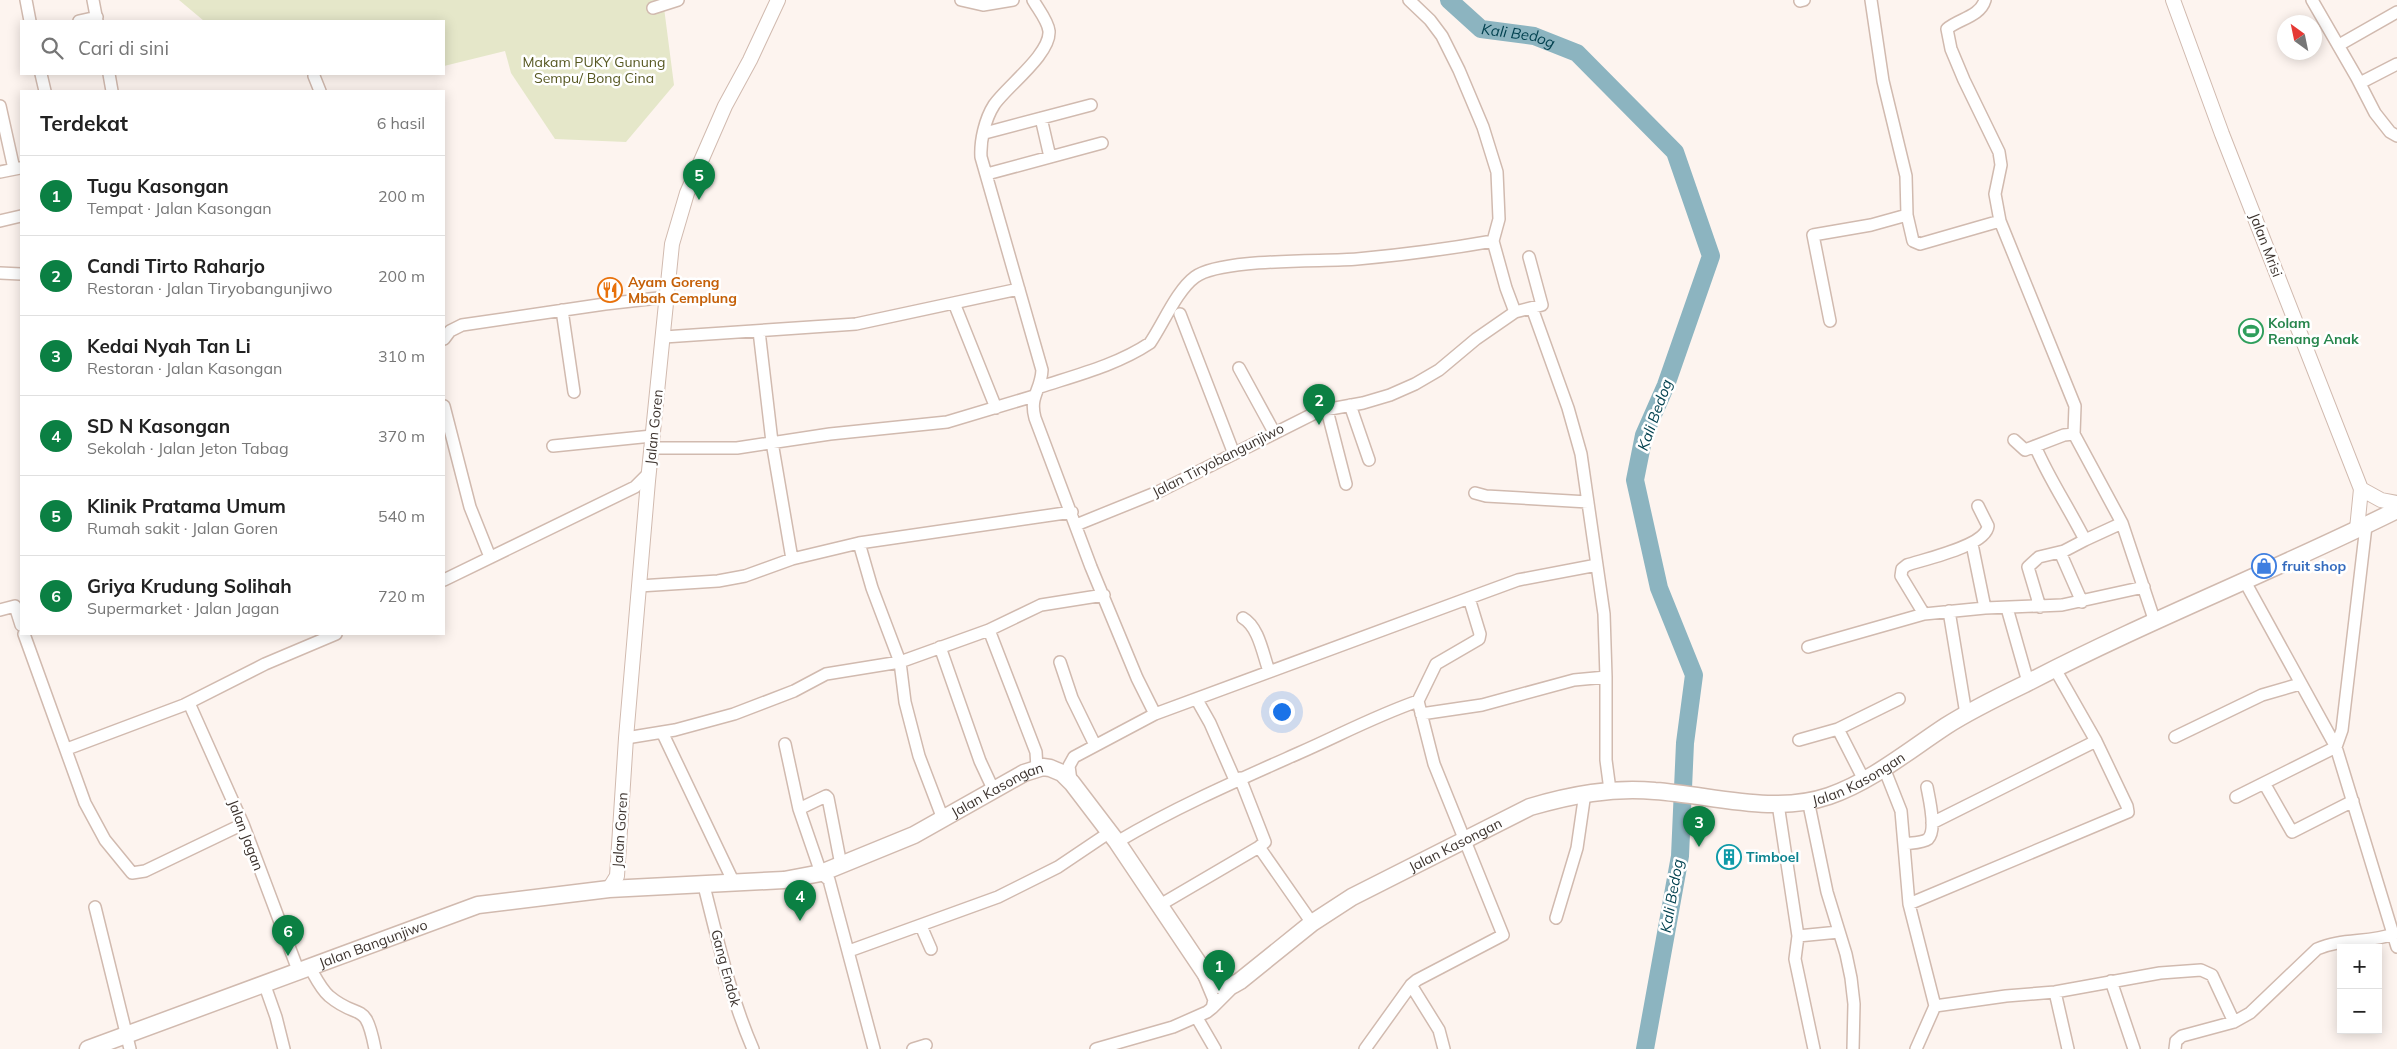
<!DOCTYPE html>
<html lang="id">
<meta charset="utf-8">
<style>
:root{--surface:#fff;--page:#f6f6f6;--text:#222;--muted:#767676;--line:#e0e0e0;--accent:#0b8043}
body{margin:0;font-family:Mulish,sans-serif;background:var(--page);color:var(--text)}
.controls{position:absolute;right:15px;bottom:15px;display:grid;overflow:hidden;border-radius:0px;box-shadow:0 2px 12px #0003}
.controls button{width:45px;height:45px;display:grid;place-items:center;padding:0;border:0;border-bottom:1px solid var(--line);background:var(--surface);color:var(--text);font:25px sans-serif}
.compass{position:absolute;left:2277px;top:15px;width:45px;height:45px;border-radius:50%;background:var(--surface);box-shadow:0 2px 12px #0003;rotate:327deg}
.you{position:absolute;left:1281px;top:711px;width:18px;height:18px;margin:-12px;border:4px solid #fff;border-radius:50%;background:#1a73e8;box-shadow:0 0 0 8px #1a73e833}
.badge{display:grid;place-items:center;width:32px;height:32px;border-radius:50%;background:var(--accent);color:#fff;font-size:16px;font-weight:700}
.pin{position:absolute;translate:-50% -41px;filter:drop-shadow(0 1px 2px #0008)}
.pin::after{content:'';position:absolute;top:26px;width:18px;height:15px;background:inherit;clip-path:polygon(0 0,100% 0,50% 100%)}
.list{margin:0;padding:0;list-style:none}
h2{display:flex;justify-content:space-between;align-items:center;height:65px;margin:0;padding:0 20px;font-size:21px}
h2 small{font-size:16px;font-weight:400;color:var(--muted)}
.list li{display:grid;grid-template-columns:32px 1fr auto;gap:15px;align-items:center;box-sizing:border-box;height:80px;padding:0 20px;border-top:1px solid var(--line)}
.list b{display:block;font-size:19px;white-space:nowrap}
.list p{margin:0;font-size:16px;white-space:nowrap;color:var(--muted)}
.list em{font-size:16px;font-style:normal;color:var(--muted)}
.icon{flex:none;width:28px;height:28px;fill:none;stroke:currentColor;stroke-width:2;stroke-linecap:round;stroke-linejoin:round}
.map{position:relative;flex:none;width:2397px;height:1049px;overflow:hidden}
.search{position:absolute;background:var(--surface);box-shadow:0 2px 12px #0003;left:20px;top:20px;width:425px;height:55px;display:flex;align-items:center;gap:12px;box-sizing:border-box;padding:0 18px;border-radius:0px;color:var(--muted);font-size:19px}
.panel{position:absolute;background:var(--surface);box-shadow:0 2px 12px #0003;left:20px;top:90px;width:425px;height:545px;border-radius:0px}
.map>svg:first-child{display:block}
.green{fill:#e5e7c9}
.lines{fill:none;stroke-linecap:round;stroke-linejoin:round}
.river{stroke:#8cb4c0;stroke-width:18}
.minor-casing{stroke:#d1baaf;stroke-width:14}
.tertiary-casing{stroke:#d1baaf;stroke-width:16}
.secondary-casing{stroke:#d1baaf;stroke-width:19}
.minor{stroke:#fff;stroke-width:11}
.tertiary{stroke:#fff;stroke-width:14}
.secondary{stroke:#fff;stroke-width:16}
.labels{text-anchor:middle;stroke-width:5;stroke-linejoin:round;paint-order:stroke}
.park-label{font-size:14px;fill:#565720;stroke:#fff}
.street-label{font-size:14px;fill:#3c332e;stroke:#fff}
.food-label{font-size:14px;font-weight:bold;fill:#c56008;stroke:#fff;text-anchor:start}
.leisure-label{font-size:14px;font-weight:bold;fill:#27864d;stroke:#fff;text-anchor:start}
.shop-label{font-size:14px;font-weight:bold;fill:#366cbe;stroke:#fff;text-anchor:start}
.culture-label{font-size:14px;font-weight:bold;fill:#0d838f;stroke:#fff;text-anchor:start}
.water-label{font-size:15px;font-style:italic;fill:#034250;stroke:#fff}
</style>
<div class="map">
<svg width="2397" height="1049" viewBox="0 0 2397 1049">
<rect width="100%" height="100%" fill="#fdf4ef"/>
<path class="green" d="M179 0H663L674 85 626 142 555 139 511 73 505 51 444 66V21H204Z"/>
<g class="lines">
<path class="river" id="s1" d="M1449 0 1481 29 1534 36 1577 53 1675 152 1711 256 1666 385 1644 435 1635 480 1659 588 1694 675 1685 743 1680 856 1645 1049"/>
<defs>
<path id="minor" d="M26 0 30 21
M93 0 97 21
M961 0 983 5 1013 0
M1033 0C1038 9 1048 21 1049 31 1051 54 1006 87 994 105 985 119 980 141 981 157L1042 370C1041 391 1029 396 1035 418L1091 567 1137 678 1155 714
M1409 0 1430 20 1442 36 1459 70 1483 127 1497 172 1499 219 1493 241 1506 288 1515 312
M1871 0 1883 81 1906 176 1907 215 1913 241 1920 244 2000 221
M1985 0C1980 17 1958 19 1947 29L1951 49 1964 80 1999 152 2001 165 1995 194 2000 221 2075 406 2074 434 2122 523 2155 622
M2312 0 2357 78 2375 113 2390 132 2397 136
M1800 1 1804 0
M653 8 678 0
M79 21 97 17
M2339 45 2397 12
M41 74 45 91
M109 74 112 91
M314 76 320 91
M2360 83 2397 64
M0 106 14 169
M1041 118 1050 157
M985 133 1091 105
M0 172 20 168
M987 174 1102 143
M0 221 21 216
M0 273 21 274
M954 303 996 408
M1532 308 1568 408 1581 454 1604 614 1606 677V760L1610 790
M562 310 574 392
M1180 314 1234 454
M1830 321 1813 235 1871 225 1907 215
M759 331 772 442 792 559
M664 337 856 324 1019 289
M444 339 450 331 462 325 605 304 667 297
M1239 368 1274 432
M1040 387C1077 375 1117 365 1150 343 1163 324 1177 290 1195 277 1221 258 1321 262 1357 259 1402 255 1448 249 1493 241
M1350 405 1369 460
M444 406 470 507 490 557
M1327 410 1346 484
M2014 440 2025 450 2064 435 2074 434
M553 446 652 436
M2035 446C2049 479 2069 508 2085 540L2122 523
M652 448H737L830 434 947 422 1034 396
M1475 493 1486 496 1588 502
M1076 525 1160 491 1319 411 1363 403 1390 395 1415 384 1439 370 1476 339 1515 312 1542 305 1529 257
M859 543 872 588 900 662 905 702 919 756 943 819
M1972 544 1985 608
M2060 552 2082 602
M444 580 635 487 648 474
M2244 580 2336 747 2397 947
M639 586 718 581 745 576 792 559 859 543 1072 512
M2040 607 2028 567 2039 557 2064 551 2085 540
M2007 608 2028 682
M0 610 15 606 21 625
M1949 611 1966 714
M1924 614 1901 576 1902 569 1907 565C1925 559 1986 546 1988 526L1978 506
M1243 618C1259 627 1263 655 1269 671
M989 630 1036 752 1037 768
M24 634 85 803 105 840 132 873 145 871 243 824
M940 647 980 761 994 791
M1808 647 1924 614 1985 608 2062 605 2144 587
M1060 662 1072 698 1095 745
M1197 700 1210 723 1235 780
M189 703 243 824 298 970
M1421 714 1482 705 1574 680 1606 677
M1838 729 1864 780
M662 732 734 883
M2175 737 2262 695 2300 684
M626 738 675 730 734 714 794 691 826 674 900 662 989 630 1041 605 1104 595
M1799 740 1838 729 1899 699
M785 744 799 809 821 873 829 880 874 1049
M67 749 184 705 265 664 336 634
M1884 768 1901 811 1909 904 1935 1006 1916 1049
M1240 778 1265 842 1259 847 1312 923
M1071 781 1069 766 1074 757 1155 714 1469 598 1518 580 1597 565
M2264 783 2292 832 2353 801
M2236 797 2336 747 2342 730 2366 526
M1808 800 1827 892 1846 954 1851 978 1854 1004 1853 1049
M1778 804 1798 936 1795 959 1814 1049
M799 809 826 796 828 798 841 865
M1932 823 2096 741
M1117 842C1176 807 1236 781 1299 753 1340 735 1375 716 1418 701
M1904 844C1910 843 1923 843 1928 839 1937 830 1929 798 1927 787
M704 886C718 941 730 996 753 1049
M1909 904 2128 812 2127 806 2096 741 2055 669
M1160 905 1259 847
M95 907 130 1049
M1556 918 1577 848 1585 793
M921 926 931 949
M1798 936 1839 932
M849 951 998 897 1058 867 1110 832
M309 966C315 976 320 988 329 996 360 1022 365 998 375 1049
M2111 981 2134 1049
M264 983 276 1017 284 1049
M1411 985 1439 1030 1444 1049
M2055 992 2068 1049
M1935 1006 2006 996 2055 992 2160 973 2201 970 2212 975 2234 1022
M1212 1008 1237 983
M1197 1018 1215 1049
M913 1049 926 1045
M1096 1049 1173 1027 1207 1012 1212 1008 1214 1000 1204 976
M1365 1049 1411 985 1417 980 1503 935 1434 764 1418 701 1436 664 1479 639 1480 634 1469 598
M2175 1049 2176 1041 2182 1036 2234 1022 2250 1013 2317 949C2341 938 2369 943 2394 934"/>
<path id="tertiary" d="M2173 0 2222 134 2361 489 2357 529
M2361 489 2381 500 2397 503
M609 889 617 876 626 738 648 481 672 244 687 193 725 106 750 60 778 0"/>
<g id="secondary">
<path id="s2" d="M88 1049 478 905 609 889 784 880 821 873 914 835 1024 773 1043 767 1050 768 1062 773 1072 783 1117 842 1207 976 1219 985H1233L1240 981 1312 923 1352 897 1530 807C1571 795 1612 787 1655 791 1712 795 1773 815 1829 796 1872 781 1908 751 1946 726 1971 710 1998 697 2025 684 2146 621 2274 571 2397 510"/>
</g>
</defs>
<use href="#minor" class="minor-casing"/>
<use href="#tertiary" class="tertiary-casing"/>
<use href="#secondary" class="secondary-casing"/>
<use href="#minor" class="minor"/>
<use href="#tertiary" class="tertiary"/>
<use href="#secondary" class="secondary"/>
</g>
<defs>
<symbol id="restaurant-ring" viewBox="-11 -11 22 22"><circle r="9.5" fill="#fff" stroke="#e8710a" stroke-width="1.5"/><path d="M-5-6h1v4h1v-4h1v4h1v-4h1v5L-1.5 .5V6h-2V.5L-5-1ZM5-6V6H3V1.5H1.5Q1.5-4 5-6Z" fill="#e8710a"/></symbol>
<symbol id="stadium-ring" viewBox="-11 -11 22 22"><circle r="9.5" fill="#fff" stroke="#2e9e5b" stroke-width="1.5"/><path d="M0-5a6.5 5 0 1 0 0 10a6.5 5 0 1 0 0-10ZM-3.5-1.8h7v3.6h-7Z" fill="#2e9e5b"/></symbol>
<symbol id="shop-ring" viewBox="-11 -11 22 22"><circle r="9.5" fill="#fff" stroke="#3f7fe0" stroke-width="1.5"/><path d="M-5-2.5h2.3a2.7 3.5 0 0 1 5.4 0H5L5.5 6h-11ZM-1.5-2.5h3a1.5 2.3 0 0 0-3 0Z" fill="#3f7fe0"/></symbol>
<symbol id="building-ring" viewBox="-11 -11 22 22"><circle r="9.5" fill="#fff" stroke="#0f9aa8" stroke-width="1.5"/><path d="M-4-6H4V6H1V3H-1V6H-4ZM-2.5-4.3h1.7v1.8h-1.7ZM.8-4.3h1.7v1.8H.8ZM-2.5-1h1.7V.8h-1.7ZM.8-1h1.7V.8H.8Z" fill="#0f9aa8"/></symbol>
</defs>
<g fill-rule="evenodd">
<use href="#restaurant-ring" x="596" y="276" width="28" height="28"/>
<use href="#stadium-ring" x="2237" y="317" width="28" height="28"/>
<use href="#shop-ring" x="2250" y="552" width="28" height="28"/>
<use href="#building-ring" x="1715" y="843" width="28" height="28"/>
</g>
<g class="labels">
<g class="park-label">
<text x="594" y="67">Makam PUKY Gunung<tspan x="594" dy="16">Sempu/ Bong Cina</tspan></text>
</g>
<g class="street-label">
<text transform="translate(2266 245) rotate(69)" y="5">Jalan Mrisi</text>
<text transform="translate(654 427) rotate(-84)" y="5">Jalan Goren</text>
<text transform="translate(1218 460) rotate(-27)" y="5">Jalan Tiryobangunjiwo</text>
<text dy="5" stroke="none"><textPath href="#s2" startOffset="1990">Jalan Kasongan</textPath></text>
<text dy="5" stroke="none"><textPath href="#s2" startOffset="956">Jalan Kasongan</textPath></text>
<text transform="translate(620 830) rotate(-86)" y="5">Jalan Goren</text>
<text transform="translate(246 835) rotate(69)" y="5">Jalan Jagan</text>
<text dy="5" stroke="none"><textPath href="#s2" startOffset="1570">Jalan Kasongan</textPath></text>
<text dy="5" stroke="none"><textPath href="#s2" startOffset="304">Jalan Bangunjiwo</textPath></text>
<text transform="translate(726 968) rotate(75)" y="5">Gang Endok</text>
</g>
<g class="food-label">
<text x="628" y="287">Ayam Goreng<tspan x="628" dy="16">Mbah Cemplung</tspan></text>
</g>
<g class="leisure-label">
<text x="2268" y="328">Kolam<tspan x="2268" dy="16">Renang Anak</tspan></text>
</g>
<g class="shop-label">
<text x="2282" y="571">fruit shop</text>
</g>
<g class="culture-label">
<text x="1746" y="862">Timboel</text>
</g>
<g class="water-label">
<text dy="5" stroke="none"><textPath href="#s1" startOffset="81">Kali Bedog</textPath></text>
<text transform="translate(1655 415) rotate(-70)" y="5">Kali Bedog</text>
<text transform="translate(1672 896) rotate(-80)" y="5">Kali Bedog</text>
</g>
</g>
</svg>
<div class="controls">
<button>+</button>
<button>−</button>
</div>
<svg class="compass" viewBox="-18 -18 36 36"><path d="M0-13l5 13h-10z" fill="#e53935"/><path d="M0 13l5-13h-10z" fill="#767676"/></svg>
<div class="you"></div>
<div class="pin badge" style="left:1219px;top:991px">1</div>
<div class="pin badge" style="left:1319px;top:425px">2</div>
<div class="pin badge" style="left:1699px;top:847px">3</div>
<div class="pin badge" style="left:800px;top:921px">4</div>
<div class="pin badge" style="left:699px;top:200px">5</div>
<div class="pin badge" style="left:288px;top:956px">6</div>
<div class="search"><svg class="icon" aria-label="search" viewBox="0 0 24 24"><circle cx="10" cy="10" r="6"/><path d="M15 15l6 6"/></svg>Cari di sini</div>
<section class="panel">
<h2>Terdekat<small>6 hasil</small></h2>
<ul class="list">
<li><span class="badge">1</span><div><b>Tugu Kasongan</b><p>Tempat · Jalan Kasongan</p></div><em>200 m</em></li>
<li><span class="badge">2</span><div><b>Candi Tirto Raharjo</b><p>Restoran · Jalan Tiryobangunjiwo</p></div><em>200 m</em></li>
<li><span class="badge">3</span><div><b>Kedai Nyah Tan Li</b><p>Restoran · Jalan Kasongan</p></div><em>310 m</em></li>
<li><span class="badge">4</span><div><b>SD N Kasongan</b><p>Sekolah · Jalan Jeton Tabag</p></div><em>370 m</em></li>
<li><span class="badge">5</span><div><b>Klinik Pratama Umum</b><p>Rumah sakit · Jalan Goren</p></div><em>540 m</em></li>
<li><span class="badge">6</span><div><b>Griya Krudung Solihah</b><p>Supermarket · Jalan Jagan</p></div><em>720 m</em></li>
</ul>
</section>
</div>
